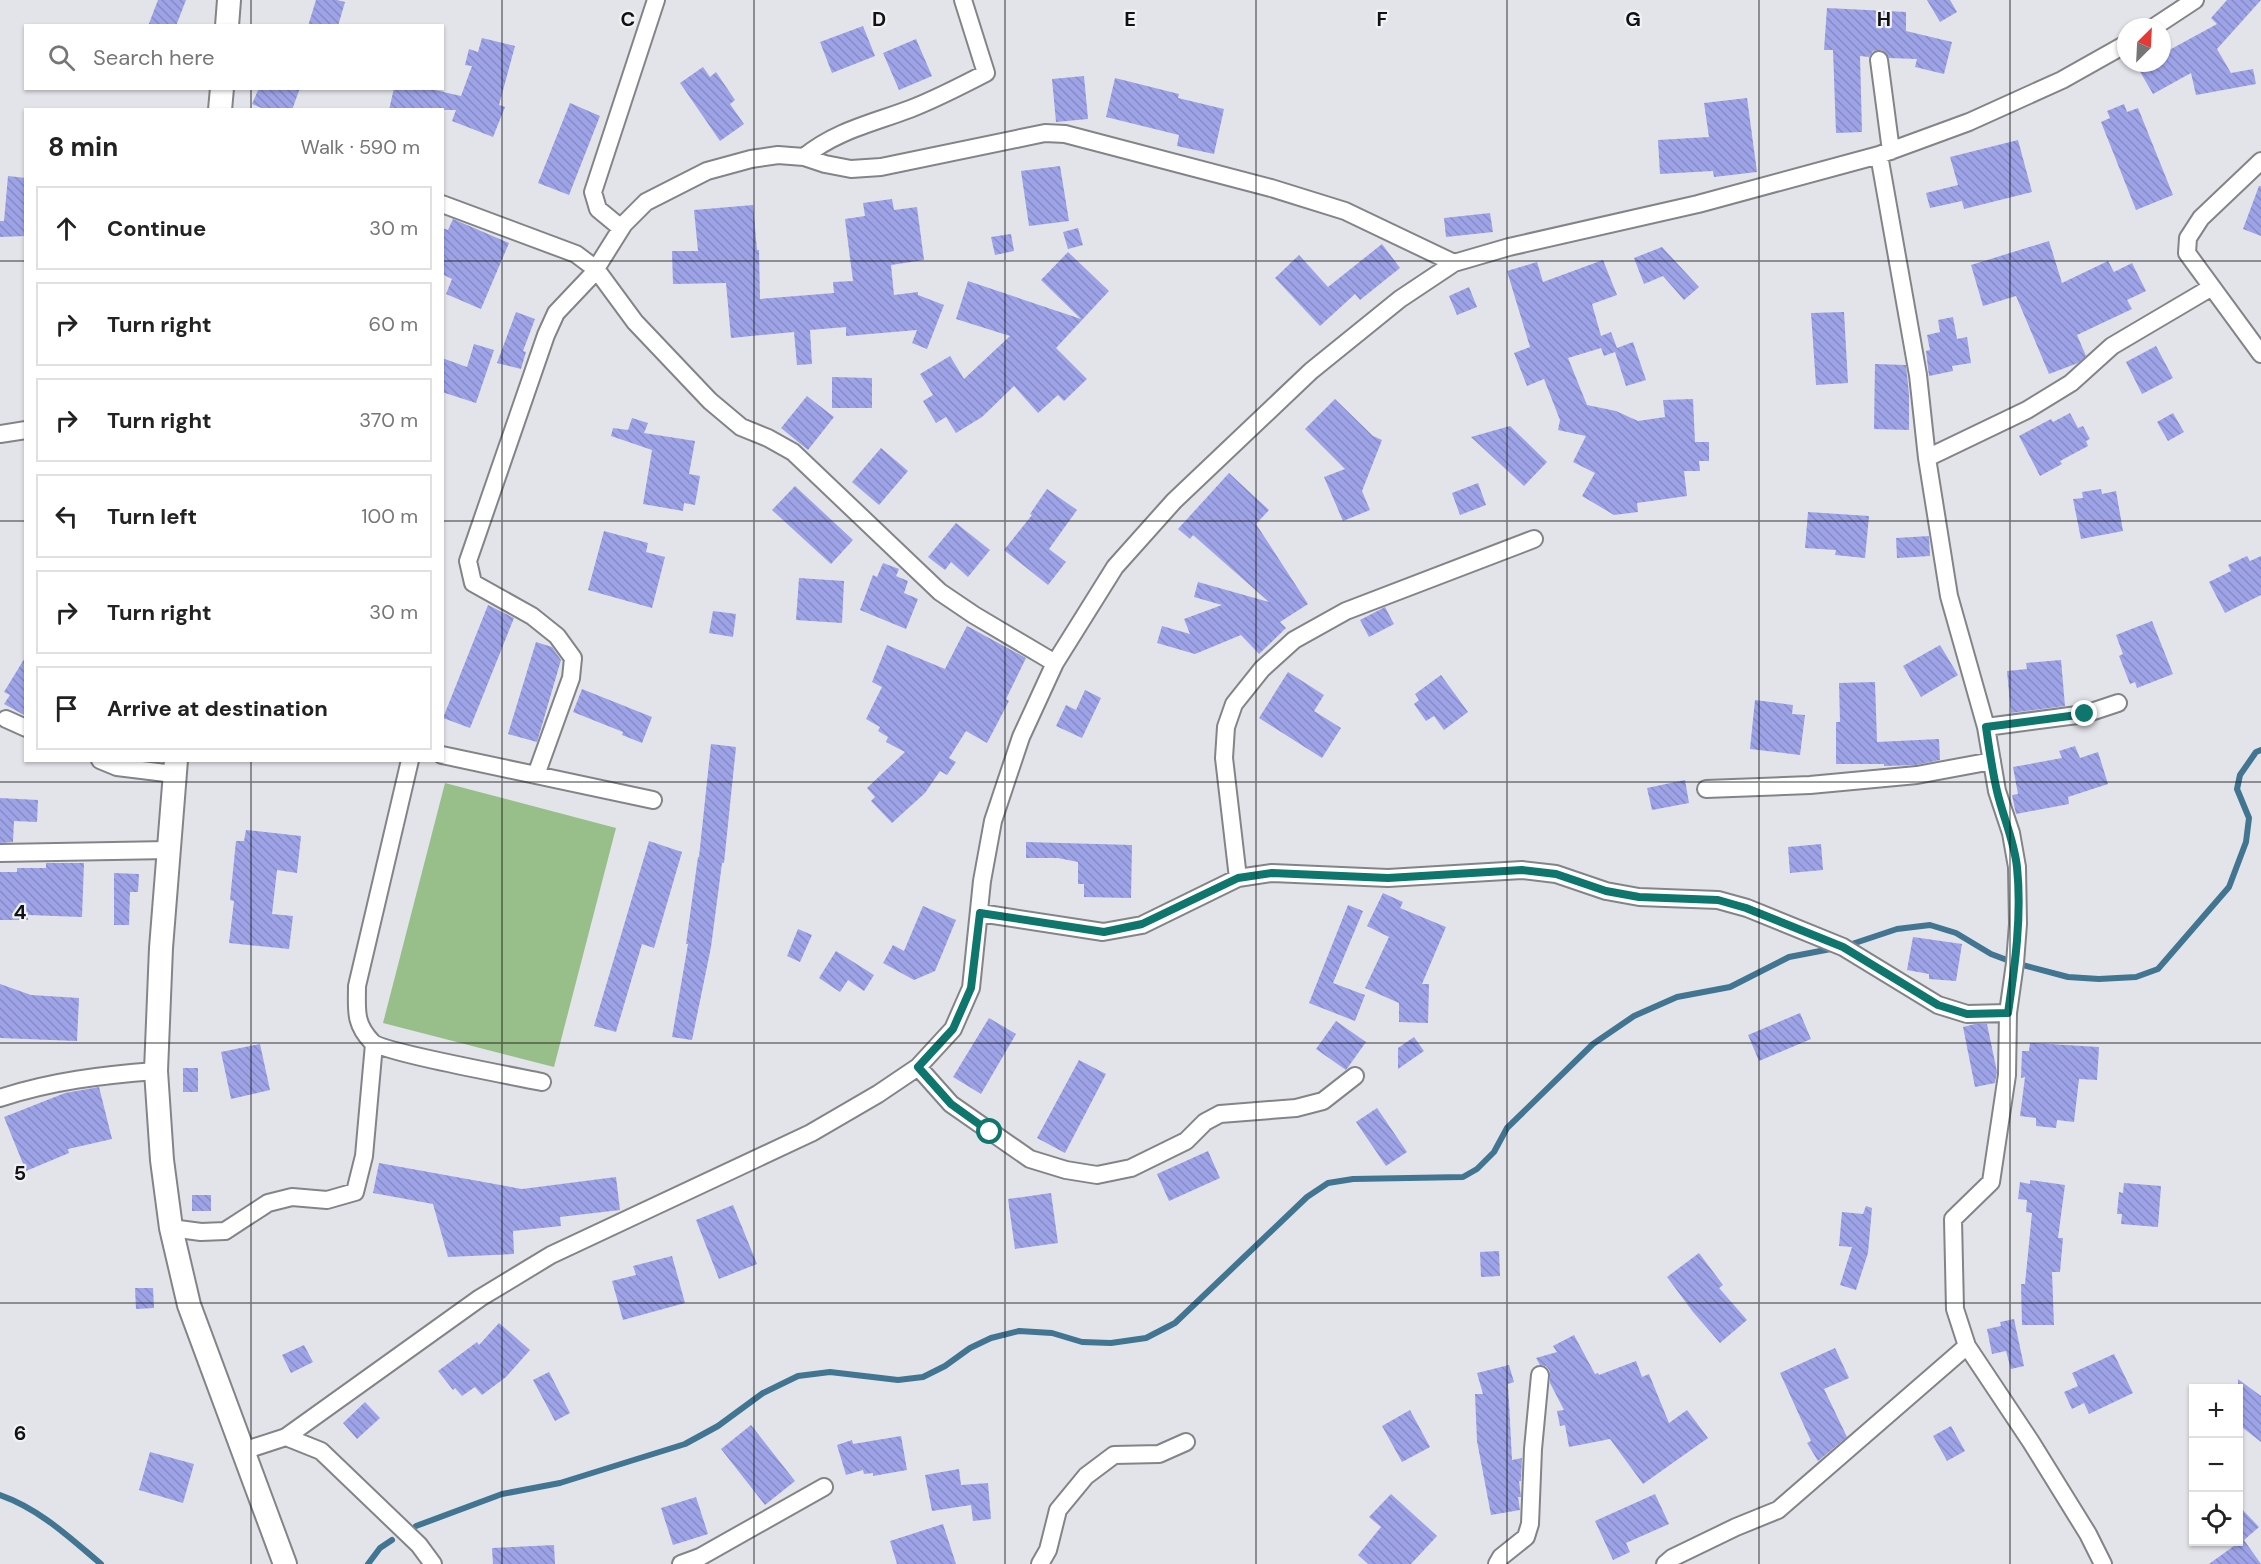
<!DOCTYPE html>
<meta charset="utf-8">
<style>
:root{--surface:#fff;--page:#f2f2f2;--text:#222;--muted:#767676;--line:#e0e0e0}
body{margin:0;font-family:"DM Sans",sans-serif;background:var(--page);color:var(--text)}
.controls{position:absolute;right:18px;bottom:18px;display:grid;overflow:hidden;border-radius:0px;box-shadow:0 2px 4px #0004}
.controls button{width:54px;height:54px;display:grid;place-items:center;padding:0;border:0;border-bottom:2px solid var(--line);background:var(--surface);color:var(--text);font:30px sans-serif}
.compass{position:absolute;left:2117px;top:18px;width:54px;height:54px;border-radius:50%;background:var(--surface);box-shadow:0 2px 4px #0004;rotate:24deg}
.stop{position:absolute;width:18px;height:18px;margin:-14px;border:4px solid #0f766e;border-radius:50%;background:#fff}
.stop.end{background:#0f766e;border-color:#fff;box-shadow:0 2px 6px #0008}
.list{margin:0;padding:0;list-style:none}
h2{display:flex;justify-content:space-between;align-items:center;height:78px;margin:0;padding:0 24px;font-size:26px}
h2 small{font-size:20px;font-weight:400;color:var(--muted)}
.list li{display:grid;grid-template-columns:39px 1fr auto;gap:18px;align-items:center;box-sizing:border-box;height:84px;margin:0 12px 12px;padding:0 12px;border:2px solid var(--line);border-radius:0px}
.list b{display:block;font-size:22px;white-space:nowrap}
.list em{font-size:20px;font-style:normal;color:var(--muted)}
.icon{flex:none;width:33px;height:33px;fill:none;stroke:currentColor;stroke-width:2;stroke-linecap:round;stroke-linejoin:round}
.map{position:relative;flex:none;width:2261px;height:1564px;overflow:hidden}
.search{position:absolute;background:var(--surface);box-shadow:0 2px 4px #0004;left:24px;top:24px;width:420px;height:66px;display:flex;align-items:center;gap:15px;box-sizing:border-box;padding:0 21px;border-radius:0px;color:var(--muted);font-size:22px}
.panel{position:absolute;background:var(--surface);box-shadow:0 2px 4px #0004;left:24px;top:108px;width:420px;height:654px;border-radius:0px}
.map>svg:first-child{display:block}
.green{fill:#98bf89}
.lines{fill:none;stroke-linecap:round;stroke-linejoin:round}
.stream{stroke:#417592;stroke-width:6}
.building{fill:url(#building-back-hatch)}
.street-casing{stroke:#838488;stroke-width:20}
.secondary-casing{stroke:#838488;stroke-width:26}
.street{stroke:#fff;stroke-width:16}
.secondary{stroke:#fff;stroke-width:22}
.route{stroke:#0f766e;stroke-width:8}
.grid{fill:none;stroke:#111213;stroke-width:1.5;stroke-opacity:0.55}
.grid-label{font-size:20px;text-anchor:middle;font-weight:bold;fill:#111213;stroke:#f1f1f6;stroke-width:4.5;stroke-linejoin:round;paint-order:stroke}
</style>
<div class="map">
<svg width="2261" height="1564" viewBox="0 0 2261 1564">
<defs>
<pattern id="building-back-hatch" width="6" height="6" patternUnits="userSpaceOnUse" patternTransform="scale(1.5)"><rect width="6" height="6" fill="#9da3e6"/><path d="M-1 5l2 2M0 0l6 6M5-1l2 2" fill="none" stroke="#868bc4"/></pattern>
</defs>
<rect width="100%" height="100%" fill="#e3e4e9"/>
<path class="green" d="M445 783 616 828 554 1067 383 1023Z"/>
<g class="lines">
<path class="stream" d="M1846 946 1897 929 1930 925 1956 933 1991 954 2015 963 2068 977 2099 979 2136 977 2158 969 2229 887 2246 842 2249 818 2237 789 2240 775 2256 752 2261 750
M0 1495C40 1509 70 1538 101 1564
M416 1526 502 1494 560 1483 685 1444 718 1426 763 1393 798 1376 830 1372 898 1380 923 1377 945 1366 970 1348 991 1338 1019 1331 1052 1333 1082 1342 1111 1343 1146 1338 1175 1323 1307 1197 1328 1183 1353 1179 1463 1177 1477 1169 1494 1152 1507 1128 1593 1044 1634 1016 1677 997 1730 987 1789 957 1836 948
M368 1564 380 1548 392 1540"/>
</g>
<path class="building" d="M158 0H186L176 26H148Z
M316 0H337L345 2 338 26H308Z
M1927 0H1950L1957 12 1940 22Z
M2227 0H2261L2217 49 2231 73 2253 69 2256 84 2196 95 2191 73 2153 94 2135 63H2162V54L2217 24 2211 18Z
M1827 8 1906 12V31L1952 42 1944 74 1915 67 1917 59 1889 58 1882 50 1873 51 1869 57 1860 56 1862 132 1836 133 1833 50H1824Z
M863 26 875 56 832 73 820 42Z
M482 38 515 46 499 105 505 107 493 137 452 121 456 110H389L394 88H426L461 96 472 66 465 65 469 49 478 52Z
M916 39 932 76 899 90 883 53Z
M703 67 710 77 716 72 735 100 730 104 744 124 720 141 680 83Z
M1084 76 1088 119 1056 122 1052 79Z
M1115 78 1179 94 1178 98 1224 109 1214 154 1177 146 1179 135 1106 117Z
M259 88H300L292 110H266L252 104Z
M1747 98 1757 172 1714 177 1713 171 1660 174 1658 140 1709 137 1704 103Z
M570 103 600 116 569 195 538 183Z
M2124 104 2127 112 2138 108 2173 195 2136 210 2101 122 2110 118 2107 111Z
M2018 140 2032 192 1964 209 1962 201 1930 208 1926 193 1958 185 1950 157Z
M1060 166 1069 221 1029 226 1021 171Z
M8 176 26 178V236L0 237V221H4Z
M2259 186H2261V236L2243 229Z
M892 199 894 210 917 207 924 260 891 265 894 295 918 292V295L944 305 927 349 912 343 917 330 846 336V327L810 330 812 364 797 365 794 332 731 338 726 283 673 284 672 251H698L694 210 753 205 757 250H759L760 299 834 293 833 282 853 281 845 219 865 216 863 203Z
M1490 213 1493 232 1446 237 1444 218Z
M453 219 509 243 481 309 446 294 452 279 442 274V228L448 230Z
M1078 228 1083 245 1068 249 1063 232Z
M1011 234 1014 251 995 255 991 237Z
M2049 241 2062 283 2108 261 2114 272 2132 263 2146 291 2127 300 2132 309 2077 335 2086 356 2078 363 2049 374 2016 296 1983 306 1971 265Z
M1382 244 1400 268 1360 300 1355 294 1320 326 1275 278 1299 255 1328 287Z
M1662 247 1699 287 1684 300 1663 276 1644 284 1634 258Z
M1068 252 1109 291 1056 348 1087 379 1064 401 1058 395 1038 413 1014 386 982 417 956 433 946 417 936 423 923 401 933 395 920 374 950 356 964 379 1010 336 956 319 968 281 1081 319 1041 280Z
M1603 260 1617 295 1592 304 1601 336 1611 332 1617 348 1633 342 1646 380 1626 386 1615 352 1604 356 1601 348 1568 358 1587 405 1616 411 1638 421 1665 417 1663 400 1693 399 1695 442H1709V461H1699L1700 471H1684L1687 496 1637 503 1638 512 1614 515 1582 496 1595 473 1573 462 1586 436 1558 430 1560 420 1544 379 1527 386 1514 353 1530 347 1507 271 1537 262 1543 282Z
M1469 287 1477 307 1457 315 1449 296Z
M516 312 535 319 523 351 526 352 521 369 497 363Z
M1844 312 1848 383 1816 385 1811 313Z
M1953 317 1957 339 1967 337 1971 363 1952 366 1953 371 1929 376 1926 351 1930 350 1927 335 1940 332 1938 320Z
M474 344 494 350 476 403 442 392V358L467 367Z
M2156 346 2173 378 2142 394 2126 362Z
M1875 364 1906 365 1909 394V430L1874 429Z
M832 377 872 378V408H832Z
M807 396 834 417 808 450 781 428Z
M1335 399 1373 436 1382 440 1362 491 1370 510 1343 521 1324 477 1345 469 1305 429Z
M2070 413 2078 428 2083 426 2090 439 2086 441 2088 446 2060 461 2062 464 2040 476 2019 436 2051 419 2053 422Z
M2173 413 2184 432 2168 441 2157 422Z
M632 418 648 423 644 433 695 441 689 474 700 476 695 505 684 503 683 511 643 504 652 450 611 436 613 428 628 430Z
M1510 426 1547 462 1524 486 1471 437Z
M881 448 908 471 879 505 852 482Z
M1229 473 1269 510 1256 524 1308 604 1280 622 1286 628 1259 654 1241 635 1195 654 1157 643 1162 626 1190 634 1184 619 1222 605 1194 597 1198 582 1269 602 1193 535 1190 539 1178 529Z
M1478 483 1486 505 1460 515 1452 493Z
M795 486 853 540 831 564 772 510Z
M1047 489 1077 510 1049 549 1066 562 1048 585 1004 550 1032 515 1030 514Z
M2101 489 2102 494 2116 491 2123 531 2081 539 2073 499 2083 498 2082 492Z
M1808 512 1869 516 1865 558 1835 555 1836 550 1805 548Z
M956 523 990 550 968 577 951 562 945 570 928 557Z
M604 531 648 543 646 552 665 557 652 608 588 590Z
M1929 536 1930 556 1897 558 1896 538Z
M2247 556 2250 561 2261 556V595L2225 613 2209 582 2231 571 2228 565Z
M883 563 899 569 896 576 908 581 904 593 918 599 906 629 860 610 873 575 877 577Z
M799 578 844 581 842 623 796 620Z
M488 605 514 618 470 728 443 718Z
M1385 607 1394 624 1369 637 1360 620Z
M713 611 736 614 733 637 709 633Z
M2152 621 2173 674 2137 688 2135 682 2130 684 2119 656 2123 654 2116 635Z
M967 626 1026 658 1006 699 1009 701 987 743 966 731 949 758 956 762 947 775 940 771 925 793 892 823 871 801 875 797 867 788 905 752 886 742 888 737 878 731 880 727 866 719 882 687 872 682 887 645 945 669Z
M536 642 552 647 561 660 537 742 508 734Z
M1940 645 1958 675 1921 697 1903 666Z
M26 656V716L4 704 10 695 4 692Z
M2061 660 2065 706 2011 713 2007 671 2027 669 2026 663Z
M1288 672 1324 695 1314 711 1341 728 1322 758 1259 718Z
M1441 675 1468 712 1444 730 1434 716 1426 721 1414 704 1419 700 1415 694Z
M1875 682 1877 742 1939 739 1940 760 1916 765 1884 766V764H1836V722H1840L1839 683Z
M582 689 652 717 642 743 622 735 623 732 573 712Z
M1085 690 1101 698 1082 738 1056 726 1066 705 1076 710Z
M1755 700 1793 705 1792 714 1805 715 1800 755 1750 749Z
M711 744 736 747 724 863H722L711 947 692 1040 672 1037 688 944H686L698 857H699Z
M2075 746 2080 758 2098 752 2108 784 2068 797 2069 804 2016 814 2012 795 2018 794 2013 767 2062 758 2059 751Z
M1685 780 1689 803 1652 810 1647 788Z
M0 798 38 800 37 822 14 821 13 842 0 843Z
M246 830 301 836 297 873 277 870 272 914 293 916 289 949 229 943 234 901 230 900 236 841H244Z
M649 841 682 852 654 948 642 944 616 1032 594 1026Z
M1026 842 1132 845 1131 898 1084 897V884H1078V862L1058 858H1026Z
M1821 844 1823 870 1790 873 1788 847Z
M46 863H84L82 917 28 915V920H0V872H17V868H46Z
M114 873 139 874 138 892H130L129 925H114Z
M1383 893 1403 902 1400 908 1446 927 1422 984H1429L1428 1023 1399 1022V1003L1365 988 1389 937 1367 926Z
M1348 905 1363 911 1333 983 1365 995 1355 1021 1309 1003Z
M923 906 956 920 935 971 914 980 883 963 893 945 904 951Z
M798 929 812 935 800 962 787 956Z
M1913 937 1962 944 1956 981 1929 979V974L1907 970Z
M836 951 874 975 864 991 848 980 840 992 819 978Z
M0 984 31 995 79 998 77 1041 0 1038Z
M1800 1013 1811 1039 1759 1061 1748 1035Z
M989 1018 1016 1034 981 1094 953 1077Z
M1336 1021 1366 1042 1346 1070 1316 1049Z
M1975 1024H1987L1997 1072 1995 1083 1975 1087 1963 1027Z
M1414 1037 1424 1051 1398 1069V1048Z
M2030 1043 2099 1047 2097 1080 2079 1079 2074 1122 2057 1120 2056 1128 2036 1126V1118L2020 1116 2025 1077 2021 1078 2022 1051H2029Z
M260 1044 270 1090 231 1099 221 1052Z
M1079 1060 1106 1074 1065 1153 1037 1138Z
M183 1068H198V1092H183Z
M99 1087 112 1139 68 1149 69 1153 26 1171 4 1117 65 1093Z
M1377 1108 1407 1152 1386 1166 1356 1122Z
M1208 1151 1220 1178 1169 1201 1157 1174Z
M379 1163 522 1189 616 1177 620 1210 560 1217 561 1226 513 1231 514 1254 448 1257 433 1204 373 1193Z
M2030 1180 2065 1185 2058 1238H2063L2060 1272H2052L2054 1325H2022L2021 1284H2025L2032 1213 2026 1212 2027 1200 2018 1199 2020 1182 2030 1184Z
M2124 1183 2161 1186 2158 1227 2121 1224 2122 1214H2117L2119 1192 2123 1193Z
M1051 1193 1058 1243 1015 1249 1008 1199Z
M192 1195H211V1211H192Z
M733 1205 757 1264 719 1279 696 1220Z
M1866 1206 1872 1208 1868 1253 1856 1290 1840 1285 1852 1247 1839 1246 1842 1212 1863 1214Z
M1499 1251 1500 1276 1481 1277 1480 1252Z
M1699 1253 1723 1285 1719 1288 1747 1320 1720 1343 1693 1312 1667 1277Z
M672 1256 685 1303 623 1320 612 1281 636 1275 633 1266Z
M135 1288H153L154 1308 136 1309Z
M2014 1319 2024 1366 2011 1369 2006 1351 1992 1354 1987 1329 2001 1326 2000 1322Z
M499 1323 530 1350 506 1377 482 1395 475 1387 462 1396 455 1388 453 1390 438 1371 477 1342 479 1345Z
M1574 1335 1595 1374 1598 1373 1599 1375 1636 1361 1642 1377 1649 1374 1669 1423 1687 1410 1708 1438 1643 1484 1610 1439 1569 1447 1565 1425 1560 1426 1557 1411 1564 1410 1550 1383V1371L1546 1366 1540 1365 1536 1358 1557 1352 1553 1346Z
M304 1345 313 1362 291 1373 282 1355Z
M1835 1348 1849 1378 1824 1389 1847 1437 1818 1461 1807 1443 1811 1441 1780 1373Z
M2114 1354 2133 1393 2089 1414 2084 1403 2072 1409 2064 1392 2078 1386 2072 1373Z
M1509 1365 1514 1382 1508 1384 1512 1460 1522 1458 1521 1481H1519L1521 1497H1518L1520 1510 1491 1515 1477 1441 1475 1394H1483L1477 1373Z
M549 1372 570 1413 555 1421 533 1380Z
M2238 1379 2261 1396V1442L2238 1424Z
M365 1402 380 1418 357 1439 343 1423Z
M1410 1410 1430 1447 1402 1462 1382 1426Z
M751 1425 795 1481 765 1505 721 1449Z
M1951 1426 1965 1451 1947 1461 1933 1436Z
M901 1436 907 1470 873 1476V1473L864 1474 863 1470 846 1475 837 1445 852 1440 853 1444Z
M150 1452 194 1464 183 1503 139 1490Z
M959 1469 961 1485 988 1483 991 1519 973 1521 971 1505 932 1511 925 1475Z
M1391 1494 1437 1536 1411 1564H1368L1358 1555 1381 1527 1369 1517Z
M1655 1494 1669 1524 1626 1543 1630 1552 1613 1560 1595 1521Z
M696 1497 708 1534 673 1545 661 1508Z
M2238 1505 2259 1527 2244 1540 2261 1564H2209L2238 1543Z
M943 1524 956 1564H897L890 1541Z
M554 1545 555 1564H493L492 1548Z"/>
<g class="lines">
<defs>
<path id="street" d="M2154 27 2195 0
M1879 60 1891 151
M1879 155 1918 375 1927 458 1949 596 1986 727 1997 791 2011 833 2017 867 2018 924 2015 963 2008 1013 2007 1075 1991 1182 1953 1219 1955 1309 1967 1346 2031 1442 2088 1534 2103 1564
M804 157C835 131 873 123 910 109 936 99 961 86 986 73L963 0
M2261 161 2201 218 2188 238 2187 253 2261 354
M442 204 576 254 596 269 635 322 710 401 741 427 768 438 793 452 940 592 974 615 1055 663
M621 228 598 209 593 192 656 0
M0 434 26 430
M1927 458 2027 410 2071 383 2112 346 2212 287
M6 719 26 728
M1986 727 2085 714 2118 703
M442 755 653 800
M100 760 117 767 174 774
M410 760 357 986C357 1010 354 1023 372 1042 382 1052 518 1077 542 1082
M536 775 571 678 573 658 557 636 532 616 473 583 468 561 546 335 556 313 592 275 624 224 646 202 707 171 751 159 778 155 804 157 825 164 851 169 881 167 1045 133 1065 134 1271 188 1345 211 1454 263
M1706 789 1810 785 1917 775 1992 761
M0 853 169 850
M1238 878 1224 758 1226 727 1234 704 1262 669 1294 640 1346 611 1534 539
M980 913 1103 932 1142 925 1238 878 1272 873 1388 878 1522 870 1556 874 1606 891 1639 897 1718 900 1747 908 1843 947 1938 1005 1967 1014 2008 1013
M918 1067 951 1104 1030 1159 1066 1170 1097 1175 1131 1168 1186 1141 1205 1122 1220 1114 1296 1108 1323 1101 1355 1076
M0 1098C51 1081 103 1075 156 1071
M171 1228 201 1232 225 1231 268 1203 292 1197 327 1200 355 1192 364 1156 374 1044
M286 1437 480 1298 551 1255 811 1133 878 1094 918 1067 953 1029 971 988 982 881 993 821 1021 737 1055 663 1115 567 1174 501 1311 371 1400 299 1454 263 1509 247 1698 204 1879 155 1969 122 2062 80 2126 44
M243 1451 286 1437 321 1451 419 1545 433 1564
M681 1564 700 1557 824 1487
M1040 1564 1048 1550 1058 1510 1086 1476 1114 1455 1159 1454 1186 1442
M1497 1564 1501 1557 1526 1537 1530 1524 1533 1449 1540 1375
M1665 1564 1672 1558 1736 1527 1778 1510 1967 1346"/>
<path id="secondary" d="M227 26 229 0
M220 110 222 88
M176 760 161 948 156 1071 162 1160 171 1228 189 1305 285 1564"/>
</defs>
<use href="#street" class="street-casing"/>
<use href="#secondary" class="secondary-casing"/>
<use href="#street" class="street"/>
<use href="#secondary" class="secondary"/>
</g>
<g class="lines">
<path class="route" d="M990 1132 951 1104 918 1067 953 1029 971 988 980 913 1104 932 1142 924 1238 878 1272 873 1388 878 1522 870 1556 874 1606 891 1639 897 1718 900 1746 908 1843 947 1938 1005 1967 1014 2008 1013C2015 965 2022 916 2017 867 2014 840 2003 817 1997 791 1992 770 1989 748 1986 727L2085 714"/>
</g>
<path class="grid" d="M251 0V26M502 0V1564M754 0V1564M1005 0V1564M1256 0V1564M1507 0V1564M1759 0V1564M2010 0V1564M251 88V110M0 261H26M442 261H2261M0 521H26M442 521H2261M251 760V1564M0 782H2261M0 1043H2261M0 1303H2261"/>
<g class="grid-label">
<text x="628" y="26">C</text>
<text x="879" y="26">D</text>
<text x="1130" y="26">E</text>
<text x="1382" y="26">F</text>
<text x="1633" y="26">G</text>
<text x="1884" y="26">H</text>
<text x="20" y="919">4</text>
<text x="20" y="1180">5</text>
<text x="20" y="1440">6</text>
</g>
</svg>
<div class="controls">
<button>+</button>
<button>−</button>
<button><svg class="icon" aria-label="locate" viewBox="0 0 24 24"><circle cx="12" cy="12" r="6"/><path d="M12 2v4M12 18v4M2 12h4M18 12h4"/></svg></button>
</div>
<svg class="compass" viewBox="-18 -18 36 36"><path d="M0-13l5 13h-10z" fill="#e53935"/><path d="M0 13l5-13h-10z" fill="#767676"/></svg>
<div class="stop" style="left:990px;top:1132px"></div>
<div class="stop end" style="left:2085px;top:714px"></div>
<div class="search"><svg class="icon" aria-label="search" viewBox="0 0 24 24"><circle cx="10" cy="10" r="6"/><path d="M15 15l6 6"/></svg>Search here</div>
<section class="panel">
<h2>8 min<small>Walk · 590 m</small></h2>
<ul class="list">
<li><svg class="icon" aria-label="ahead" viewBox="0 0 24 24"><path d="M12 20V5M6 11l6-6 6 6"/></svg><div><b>Continue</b></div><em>30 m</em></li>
<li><svg class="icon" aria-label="right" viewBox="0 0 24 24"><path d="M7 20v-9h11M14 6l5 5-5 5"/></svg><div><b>Turn right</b></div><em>60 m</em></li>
<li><svg class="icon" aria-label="right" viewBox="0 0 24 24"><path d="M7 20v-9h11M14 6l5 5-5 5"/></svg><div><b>Turn right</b></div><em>370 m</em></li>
<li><svg class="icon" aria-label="left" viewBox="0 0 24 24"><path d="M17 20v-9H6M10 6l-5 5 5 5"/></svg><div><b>Turn left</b></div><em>100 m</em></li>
<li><svg class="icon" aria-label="right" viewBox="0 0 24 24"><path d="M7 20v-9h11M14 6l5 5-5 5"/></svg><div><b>Turn right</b></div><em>30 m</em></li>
<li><svg class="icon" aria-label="arrive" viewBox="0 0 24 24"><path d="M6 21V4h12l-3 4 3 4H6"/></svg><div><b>Arrive at destination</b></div></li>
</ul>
</section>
</div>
